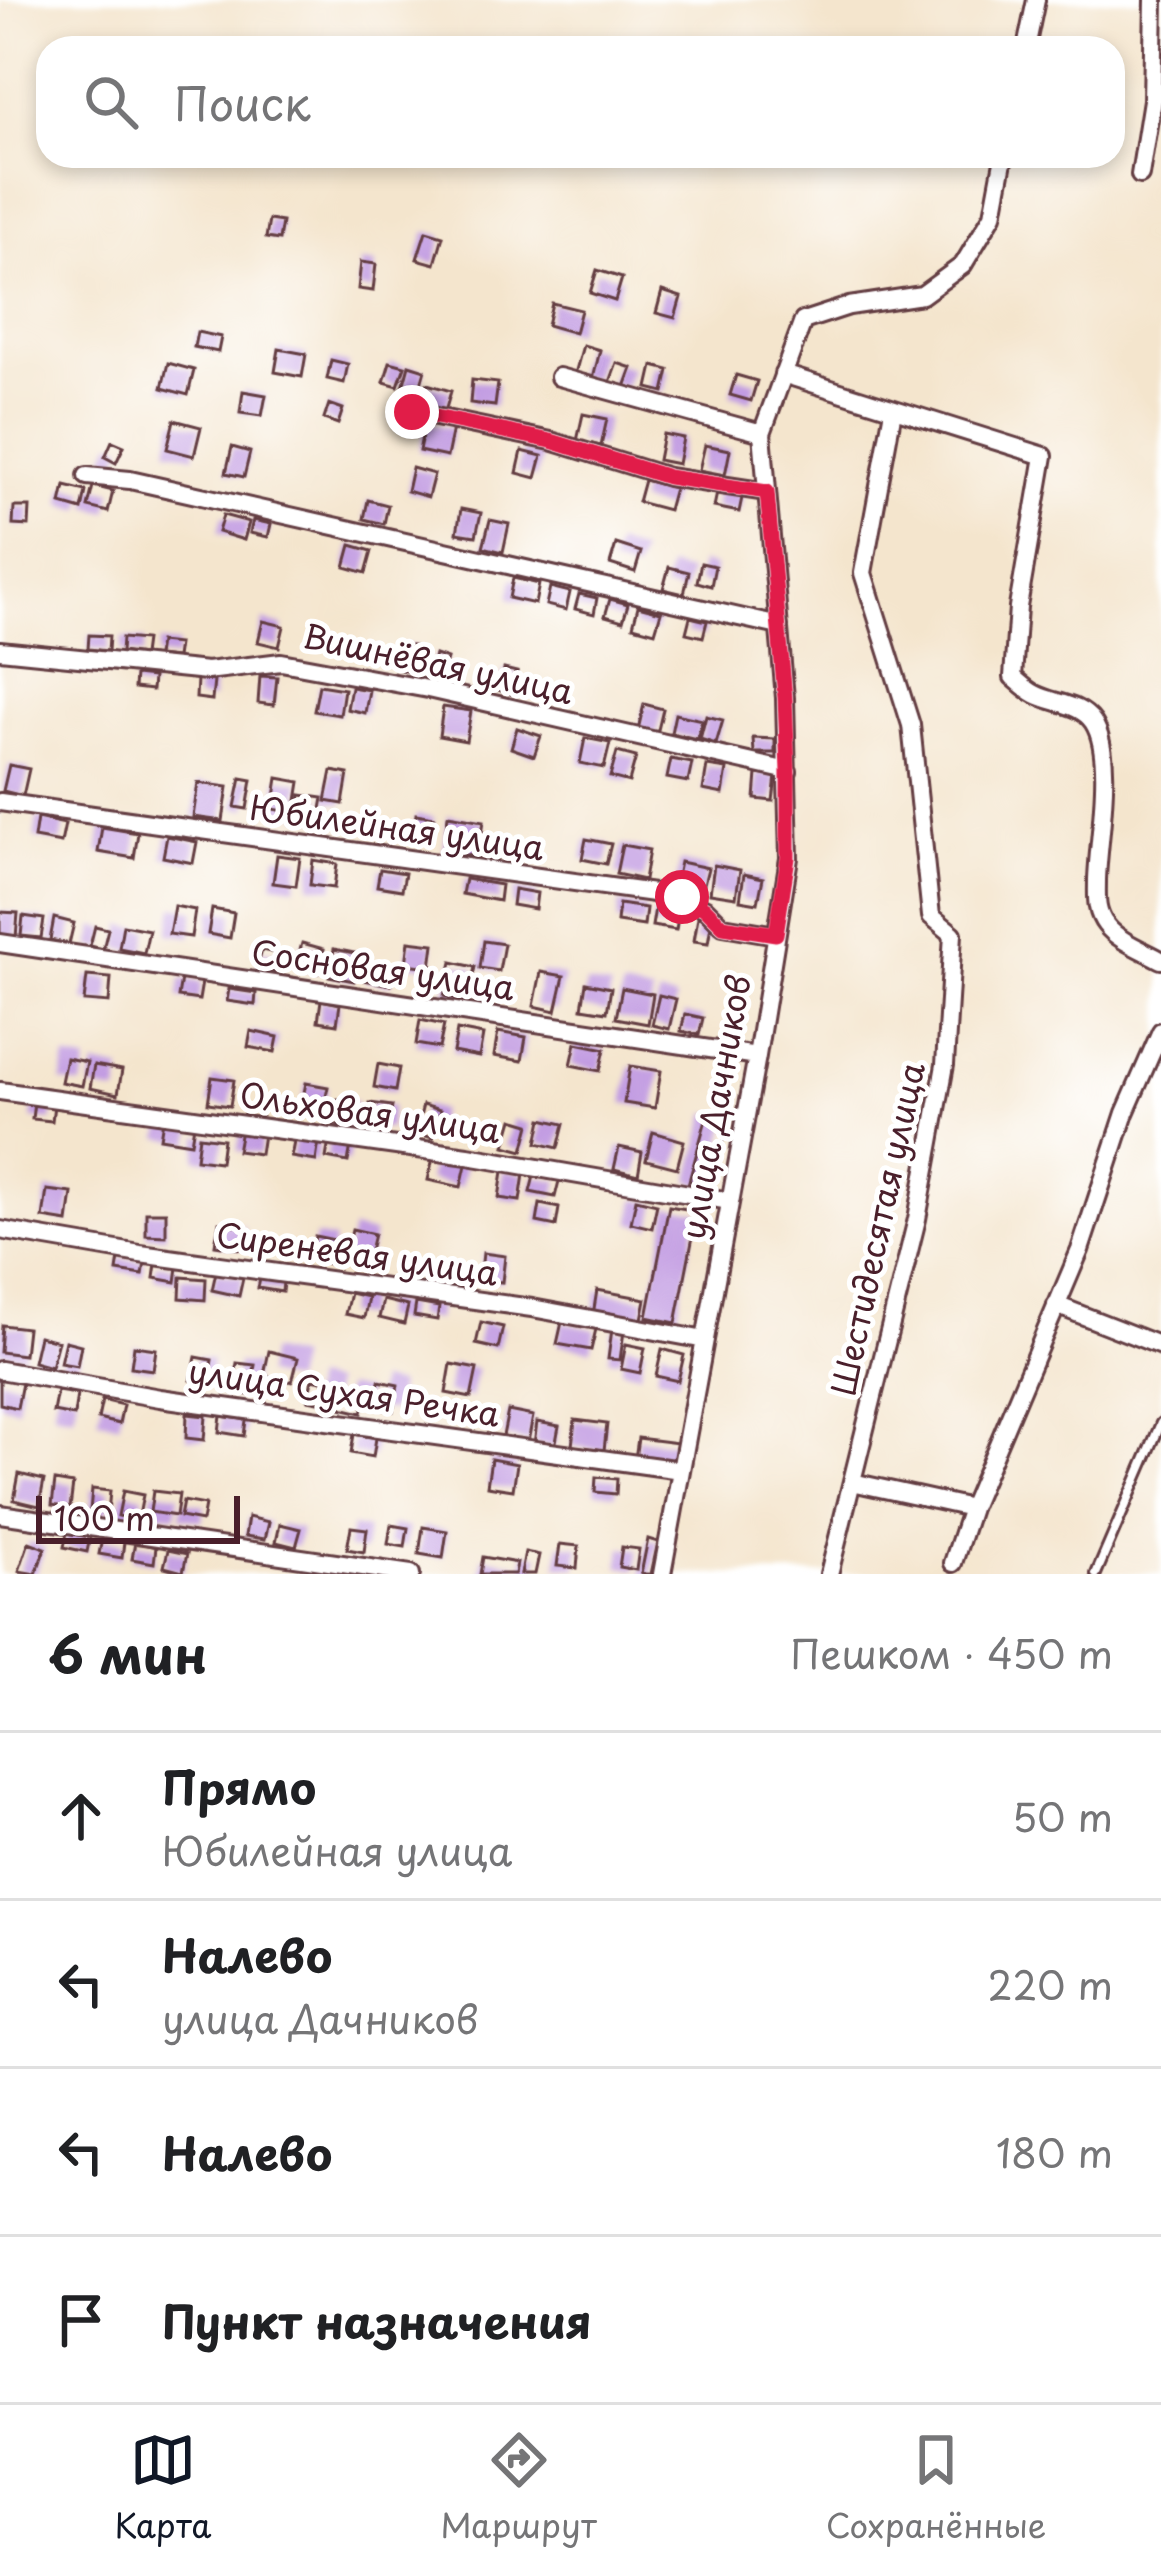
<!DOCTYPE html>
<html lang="ru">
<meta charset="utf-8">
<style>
:root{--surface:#fff;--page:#f6f6f6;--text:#202124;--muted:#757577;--line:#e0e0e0;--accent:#111827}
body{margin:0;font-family:"Playpen Sans",sans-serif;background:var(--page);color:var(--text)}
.scale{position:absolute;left:36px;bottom:30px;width:204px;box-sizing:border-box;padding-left:12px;border:6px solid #4a1f2b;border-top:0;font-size:33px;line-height:42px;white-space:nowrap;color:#4a1f2b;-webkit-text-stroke:9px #fff;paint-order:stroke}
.stop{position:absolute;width:36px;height:36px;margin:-27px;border:9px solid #e11d48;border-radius:50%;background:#fff}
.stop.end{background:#e11d48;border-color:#fff;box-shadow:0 3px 12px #0008}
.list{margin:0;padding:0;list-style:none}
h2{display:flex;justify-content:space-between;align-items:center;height:156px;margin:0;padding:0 48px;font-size:51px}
h2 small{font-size:39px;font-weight:400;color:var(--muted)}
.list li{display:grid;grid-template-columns:78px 1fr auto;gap:36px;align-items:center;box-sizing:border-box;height:168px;padding:0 48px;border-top:3px solid var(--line)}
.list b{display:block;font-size:45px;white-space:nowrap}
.list p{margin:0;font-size:39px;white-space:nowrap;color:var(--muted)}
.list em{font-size:39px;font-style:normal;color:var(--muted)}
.icon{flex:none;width:66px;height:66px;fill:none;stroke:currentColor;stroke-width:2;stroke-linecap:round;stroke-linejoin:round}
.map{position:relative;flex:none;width:1161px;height:1574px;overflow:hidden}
.search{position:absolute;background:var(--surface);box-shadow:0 6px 18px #0003;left:36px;right:36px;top:36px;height:132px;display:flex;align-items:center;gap:30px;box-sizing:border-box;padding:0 42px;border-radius:36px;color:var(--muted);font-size:45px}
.sheet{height:828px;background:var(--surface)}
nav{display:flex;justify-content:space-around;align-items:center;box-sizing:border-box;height:168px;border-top:3px solid var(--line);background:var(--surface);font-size:33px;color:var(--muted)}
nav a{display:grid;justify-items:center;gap:6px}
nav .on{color:var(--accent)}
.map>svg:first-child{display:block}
.building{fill:#c29ce2}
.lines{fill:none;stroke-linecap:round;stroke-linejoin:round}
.service-casing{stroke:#643d43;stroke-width:14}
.minor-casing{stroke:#643d43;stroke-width:22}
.service{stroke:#fff;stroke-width:8}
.minor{stroke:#fff;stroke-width:16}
.route{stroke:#e11d48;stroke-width:15}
.labels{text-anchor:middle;stroke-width:10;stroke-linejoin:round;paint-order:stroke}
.street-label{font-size:33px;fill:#4a1f2b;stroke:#fff}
</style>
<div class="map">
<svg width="1161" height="1574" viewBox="0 0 1161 1574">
<rect width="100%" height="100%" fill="#fff"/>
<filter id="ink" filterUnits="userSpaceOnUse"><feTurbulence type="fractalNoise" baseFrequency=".00833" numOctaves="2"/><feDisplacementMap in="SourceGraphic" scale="24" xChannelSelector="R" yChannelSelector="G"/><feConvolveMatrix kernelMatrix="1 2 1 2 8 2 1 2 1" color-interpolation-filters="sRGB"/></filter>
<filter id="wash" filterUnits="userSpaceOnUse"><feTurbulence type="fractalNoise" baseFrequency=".004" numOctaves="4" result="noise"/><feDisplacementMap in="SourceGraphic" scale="48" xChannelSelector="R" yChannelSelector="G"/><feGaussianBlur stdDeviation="2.7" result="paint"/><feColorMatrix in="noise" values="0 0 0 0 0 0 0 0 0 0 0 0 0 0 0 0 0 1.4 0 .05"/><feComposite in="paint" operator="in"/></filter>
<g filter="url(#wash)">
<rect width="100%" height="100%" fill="#f4e5cd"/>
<g id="blocks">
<path class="building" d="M269 220 282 222 279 240 266 238Z
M426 231 443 236 435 264 417 259Z
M361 262 376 264 373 291 358 289Z
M597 270 622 278 615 301 590 293Z
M662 291 681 297 675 318 656 313Z
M552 303 581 310 575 333 547 325Z
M197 332 221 337 218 352 194 347Z
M583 345 600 350 593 379 575 374Z
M279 349 306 354 302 377 275 372Z
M331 360 348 364 344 383 327 379Z
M390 362 405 366 398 386 384 382Z
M168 363 194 370 188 395 162 388Z
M617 363 632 368 625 387 610 382Z
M409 365 425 370 419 391 403 387Z
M653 366 669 370 664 392 648 388Z
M736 375 757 381 751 401 730 395Z
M472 380 498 383 495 406 470 403Z
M427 384 451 391 445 412 421 405Z
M243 391 266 395 262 416 240 413Z
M329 404 343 409 338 424 324 419Z
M583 414 607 419 601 446 577 441Z
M174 420 201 427 194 456 167 449Z
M425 422 453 428 447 457 419 451Z
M663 434 683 438 678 464 658 460Z
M112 441 124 446 116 463 105 457Z
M705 445 730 450 725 475 699 470Z
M232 447 250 452 244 477 226 473Z
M522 451 542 456 536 478 517 473Z
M412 468 434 474 428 497 407 491Z
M644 480 674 488 668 510 638 502Z
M65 486 86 491 82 510 61 504Z
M93 486 113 491 108 512 88 507Z
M718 488 743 493 739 512 714 507Z
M368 500 388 505 384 524 364 519Z
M14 507H30L29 526 13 525Z
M461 509 481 513 476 536 457 533Z
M223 515 249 522 244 540 218 532Z
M253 520 271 524 268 537 250 533Z
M490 520 509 524 503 552 483 547Z
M616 544 641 552 635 572 610 564Z
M351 545 372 551 366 573 345 567Z
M701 563 715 566 711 586 697 582Z
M669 567 689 572 684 594 663 589Z
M513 578 539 584 535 604 509 598Z
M550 587 570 592 566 610 546 605Z
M579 594 597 598 594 614 575 609Z
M610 599 628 604 623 621 605 616Z
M638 606 661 612 655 632 633 626Z
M690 617 707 621 703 637 686 633Z
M263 621 284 626 279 647 258 642Z
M89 635 109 636 108 651 88 649Z
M122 638 145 640 143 655 121 652Z
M159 642 178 644 176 658 157 656Z
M403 644 417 647 410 672 397 669Z
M435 655 447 659 441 680 428 675Z
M504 669 517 672 511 694 498 690Z
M135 675 153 677 152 690 134 688Z
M260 676 277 677 274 705 258 703Z
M197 679 214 681 212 700 196 698Z
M319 685 344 689 340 715 314 711Z
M351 687 369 690 365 713 347 709Z
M644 704 663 709 657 734 638 730Z
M443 707 471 711 466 741 439 736Z
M675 714 702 720 697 739 671 733Z
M706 716 723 720 716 744 700 739Z
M517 728 541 736 534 756 511 748Z
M585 738 610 743 604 768 580 763Z
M753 738 775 739V753H754Z
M617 752 636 757 629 782 610 777Z
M671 759 692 763 688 782 667 778Z
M9 765 29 769 23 796 3 791Z
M707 766 727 769 723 794 703 790Z
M332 771 348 774 343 804 326 801Z
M757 774 776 776 773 801 755 799Z
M241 778 252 780 247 809 235 807Z
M278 778 300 782 295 813 273 809Z
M198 783 228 787 223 821 193 817Z
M301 795 323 798 319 820 298 816Z
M416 814 434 817 431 841 413 838Z
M448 815 484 821 478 857 443 851Z
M37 818 65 824 61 843 34 838Z
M102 827 138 833 134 858 98 852Z
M167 836 197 842 193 863 163 857Z
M586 839 611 844 606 864 582 859Z
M622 845 649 850 644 880 616 874Z
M277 855 300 858 296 886 273 883Z
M313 860 337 864 334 888 310 885Z
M680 862 708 868 702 892 675 886Z
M714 865 740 870 736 897 710 893Z
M380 869 405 873 402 890 377 886Z
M744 874 763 878 758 903 740 900Z
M465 879 501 885 499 901 462 894Z
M514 889 537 893 535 909 512 905Z
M619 904 646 908 644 926 617 922Z
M174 906 195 910 191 937 169 934Z
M655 908 679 912 676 930 652 926Z
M212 909 234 913 230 938 208 934Z
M0 912 18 913 16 937 0 935Z
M23 916 44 919 41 938 21 936Z
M698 917 712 919 708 943 694 941Z
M54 918 74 923 69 944 50 940Z
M123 925 149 930 144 953 119 948Z
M95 926 108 929 103 949 90 946Z
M409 941 434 944 431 967 406 964Z
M484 941 504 944 499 971 480 968Z
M302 943 324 949 318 973 295 967Z
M334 949 359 954 354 981 329 976Z
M262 950 279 954 274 972 257 968Z
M368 962 394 967 391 985 364 980Z
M452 962 475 967 467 1001 444 996Z
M541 972 564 976 556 1011 534 1006Z
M87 976 111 978 109 1003 84 1001Z
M181 979 202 982 199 1000 178 997Z
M586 983 611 988 607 1012 582 1008Z
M622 988 653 994 648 1024 616 1018Z
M229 989 256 993 255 1005 227 1001Z
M659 995 676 999 669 1029 652 1025Z
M321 1000 340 1004 337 1024 318 1021Z
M685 1014 703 1018 699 1035 681 1031Z
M420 1020 444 1025 439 1048 416 1044Z
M457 1030 483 1035 479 1057 453 1052Z
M251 1031 278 1037 275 1052 248 1047Z
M498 1032 526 1037 522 1061 494 1056Z
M576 1043 605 1049 600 1071 571 1065Z
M66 1058 87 1062 82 1086 61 1082Z
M378 1064 399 1068 395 1091 374 1087Z
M94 1065 122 1070 118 1094 90 1088Z
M630 1066 661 1071 655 1108 624 1103Z
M212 1077 234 1080 230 1106 208 1103Z
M306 1083 328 1087 323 1111 301 1107Z
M338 1099 356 1102 352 1127 334 1125Z
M34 1102 54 1105 52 1121 32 1119Z
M370 1103 392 1106 389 1129 367 1126Z
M423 1105 440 1110 433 1138 416 1133Z
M708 1112 729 1118 711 1187 689 1181Z
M513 1119 530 1124 523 1151 505 1146Z
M542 1119 564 1124 558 1148 537 1143Z
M163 1120 194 1125 191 1143 160 1138Z
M241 1130 263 1134 260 1154 237 1151Z
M653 1132 684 1141 677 1168 646 1160Z
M199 1136 223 1139 220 1162 196 1159Z
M295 1137 319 1141 316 1161 291 1157Z
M329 1141 351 1145 348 1162 326 1158Z
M619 1147 642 1152 638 1175 614 1169Z
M433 1158 466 1165 461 1187 428 1180Z
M503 1171 524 1174 520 1201 499 1198Z
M534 1176 559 1181 555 1197 530 1192Z
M47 1190 72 1193 68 1222 43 1218Z
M636 1199 657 1204 652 1228 631 1223Z
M540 1204 559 1208 556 1226 537 1222Z
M669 1206 698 1211 676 1323 647 1317Z
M146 1212H166V1236L146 1235Z
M219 1222 245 1227 241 1249 215 1245Z
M352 1229 374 1234 367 1263 345 1258Z
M315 1236 334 1240 329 1264 310 1260Z
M483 1253 505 1256 502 1282 480 1280Z
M119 1258 145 1262 143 1275 117 1271Z
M156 1264 178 1267 176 1282 154 1278Z
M216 1272 243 1278 239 1296 212 1290Z
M181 1277 206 1279 205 1300 180 1298Z
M260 1279 283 1282 282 1292 258 1288Z
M597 1290 646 1299 641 1324 593 1315Z
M350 1293 368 1297 364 1318 345 1314Z
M383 1300 408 1306 404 1324 379 1318Z
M416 1303 439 1307 437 1320 414 1316Z
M481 1322 503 1327 498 1349 476 1344Z
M562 1322 596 1329 591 1350 557 1344Z
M2 1325 27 1328 24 1355 0 1352Z
M612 1329 624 1331 620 1360 608 1359Z
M39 1336 58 1341 51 1367 33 1362Z
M65 1341 81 1345 77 1366 60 1363Z
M626 1344 645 1348 640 1373 621 1369Z
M134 1346 156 1349 153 1370 131 1367Z
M662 1349 684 1355 678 1381 656 1376Z
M269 1351 298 1358 292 1382 264 1375Z
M196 1357 212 1360 208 1383 191 1380Z
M237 1363 255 1365 250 1395 233 1393Z
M451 1364 477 1369 471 1398 446 1393Z
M0 1379 22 1383 17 1408 0 1404Z
M312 1379 333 1383 329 1404 308 1400Z
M379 1381 398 1385 393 1411 374 1408Z
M345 1387 367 1391 362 1413 341 1408Z
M57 1391 77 1394 74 1416 53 1412Z
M102 1400 123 1405 119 1424 98 1419Z
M508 1411 533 1416 528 1442 503 1436Z
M187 1414 206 1416 204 1440 186 1438Z
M221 1416 246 1420 244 1436 219 1432Z
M575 1420 607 1424 604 1450 572 1446Z
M537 1422 559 1426 555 1447 534 1444Z
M354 1434 376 1438 373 1457 351 1453Z
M638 1438 678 1443 675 1464 635 1459Z
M491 1459 517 1464 513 1490 487 1486Z
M19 1474 44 1480 39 1506 14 1500Z
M596 1477 617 1479 616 1494 595 1492Z
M55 1481 73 1484 70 1508 52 1505Z
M92 1489 110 1491 108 1513 90 1511Z
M123 1491 143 1495 138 1521 118 1516Z
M153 1491 179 1494 176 1516 150 1512Z
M183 1501 205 1505 202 1521 180 1517Z
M248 1517 269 1522 265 1539 245 1536Z
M280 1524 301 1529 296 1547 276 1542Z
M391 1525 408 1528 405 1547 388 1544Z
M351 1527 367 1529 364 1552 347 1549Z
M423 1527 447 1531 443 1558 419 1554Z
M67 1533 90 1537 87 1552 64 1547Z
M102 1539 124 1542 122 1558 99 1554Z
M648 1539 658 1542 651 1574H641Z
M29 1542 45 1548 36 1574 19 1571Z
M135 1542 156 1547 154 1563 132 1559Z
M560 1544 579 1546 577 1568 557 1566Z
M622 1547 639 1549 636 1570 619 1567Z
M168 1550 187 1554 183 1572 164 1567Z
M525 1552 539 1555 535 1574H521Z
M483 1557 517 1563 515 1574H480Z"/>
</g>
</g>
<g filter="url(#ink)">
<use href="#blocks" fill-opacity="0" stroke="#643d43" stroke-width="3"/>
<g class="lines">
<defs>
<path id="service" d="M1096 1574 1161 1423"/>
<path id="minor" d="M1026 48 1036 0
M1140 175 1152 100 1154 0
M783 374 1044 456 1018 607 1013 677C1020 683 1027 690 1035 694 1054 704 1080 703 1093 722 1115 755 1098 839 1097 880 1097 896 1095 911 1106 925 1118 941 1143 950 1161 960
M559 377 762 433
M412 412 551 441 668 477 767 492
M87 476 130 480 779 626
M0 650 207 671 281 662 428 689 788 771
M0 802 682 897 706 909 723 926 776 935
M0 943 757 1056
M0 1091 468 1156 730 1201
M0 1230 140 1254 532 1308 705 1340
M1056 1305 1161 1346
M0 1370 160 1398 681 1470
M852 1482 971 1508
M0 1514 411 1574
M953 1563 971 1508 1080 1250 1125 1113 1161 1031
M662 1574 757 1056 789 858 785 698 762 433 803 321 849 306 922 295 963 265 993 215 1004 156
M829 1574 917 1219 945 1065 953 934 931 916 911 725 863 573 893 410"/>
</defs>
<use href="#service" class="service-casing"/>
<use href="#minor" class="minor-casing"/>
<use href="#service" class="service"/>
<use href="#minor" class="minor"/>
</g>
</g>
<g class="lines" filter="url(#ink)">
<path class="route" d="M412 412 551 441 668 477 767 492 785 698 788 771V858L776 934 723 926 706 909 682 897"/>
</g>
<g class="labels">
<g class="street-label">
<text transform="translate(438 664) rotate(12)" y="12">Вишнёвая улица</text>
<text transform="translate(397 828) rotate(8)" y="12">Юбилейная улица</text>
<text transform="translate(383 970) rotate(8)" y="12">Сосновая улица</text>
<text transform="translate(716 1107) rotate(-80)" y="12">улица Дачников</text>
<text transform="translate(370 1113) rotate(8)" y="12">Ольховая улица</text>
<text transform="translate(878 1229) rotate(-78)" y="12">Шестидесятая улица</text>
<text transform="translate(357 1254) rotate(8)" y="12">Сиреневая улица</text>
<text transform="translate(344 1393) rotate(8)" y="12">улица Сухая Речка</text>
</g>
</g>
</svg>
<div class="scale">100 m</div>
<div class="stop" style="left:682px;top:897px"></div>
<div class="stop end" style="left:412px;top:412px"></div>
<div class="search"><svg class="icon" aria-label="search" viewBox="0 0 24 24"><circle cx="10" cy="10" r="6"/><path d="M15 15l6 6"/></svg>Поиск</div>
</div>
<section class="sheet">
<h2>6 мин<small>Пешком · 450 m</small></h2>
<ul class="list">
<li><svg class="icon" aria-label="ahead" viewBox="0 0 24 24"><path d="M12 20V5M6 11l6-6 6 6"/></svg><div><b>Прямо</b><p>Юбилейная улица</p></div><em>50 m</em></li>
<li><svg class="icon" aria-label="left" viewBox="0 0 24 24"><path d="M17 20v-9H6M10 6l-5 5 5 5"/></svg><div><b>Налево</b><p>улица Дачников</p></div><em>220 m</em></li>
<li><svg class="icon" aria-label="left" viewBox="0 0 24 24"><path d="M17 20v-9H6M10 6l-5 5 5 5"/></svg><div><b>Налево</b></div><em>180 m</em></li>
<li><svg class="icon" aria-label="arrive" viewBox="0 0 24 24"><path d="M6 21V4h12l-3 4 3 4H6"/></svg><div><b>Пункт назначения</b></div></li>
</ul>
</section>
<nav>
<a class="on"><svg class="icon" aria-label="map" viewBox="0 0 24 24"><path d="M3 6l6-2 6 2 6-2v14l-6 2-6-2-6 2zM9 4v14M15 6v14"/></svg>Карта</a>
<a><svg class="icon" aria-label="directions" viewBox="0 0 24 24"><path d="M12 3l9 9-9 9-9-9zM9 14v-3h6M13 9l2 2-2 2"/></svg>Маршрут</a>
<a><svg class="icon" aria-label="saved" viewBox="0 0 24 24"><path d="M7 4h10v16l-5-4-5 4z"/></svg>Сохранённые</a>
</nav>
